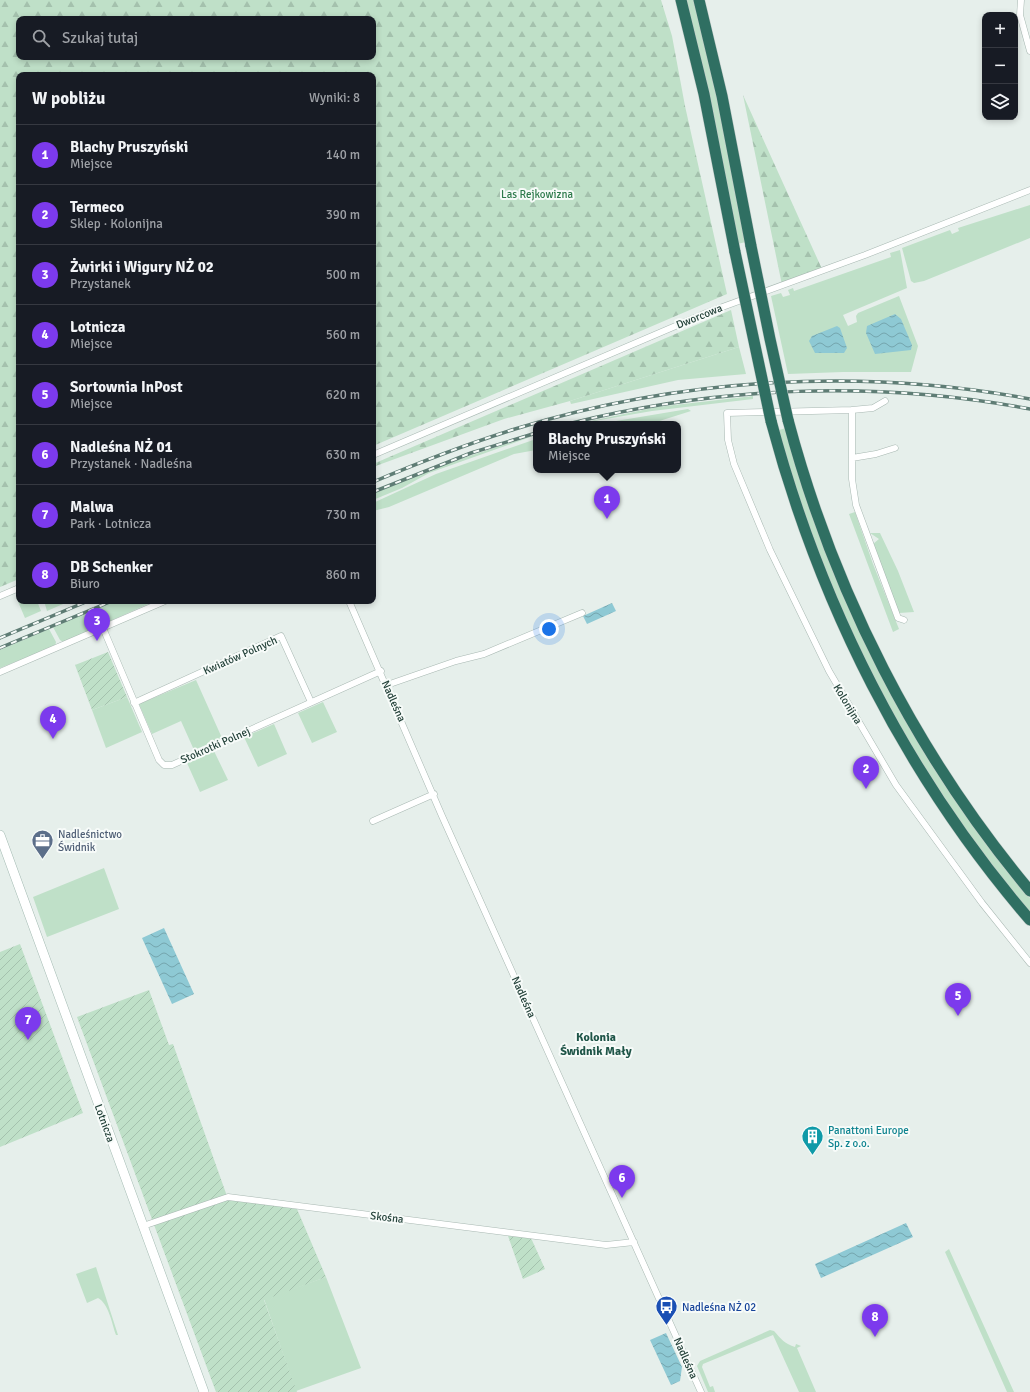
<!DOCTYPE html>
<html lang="pl">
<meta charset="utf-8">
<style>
:root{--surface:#171b24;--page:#242831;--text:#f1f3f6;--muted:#9ea1a6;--line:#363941;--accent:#7c3aed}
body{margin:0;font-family:Signika,sans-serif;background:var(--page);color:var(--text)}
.controls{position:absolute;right:12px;top:12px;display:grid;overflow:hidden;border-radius:8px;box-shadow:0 2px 6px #0003}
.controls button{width:36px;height:36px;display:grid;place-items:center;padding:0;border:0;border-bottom:1px solid var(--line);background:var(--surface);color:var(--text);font:20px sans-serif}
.you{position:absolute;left:549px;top:629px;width:14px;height:14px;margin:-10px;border:3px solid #fff;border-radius:50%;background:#1a73e8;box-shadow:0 0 0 6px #1a73e833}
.badge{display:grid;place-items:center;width:26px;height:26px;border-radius:50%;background:var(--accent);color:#fff;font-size:13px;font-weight:700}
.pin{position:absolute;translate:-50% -33px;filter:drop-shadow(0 1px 2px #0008)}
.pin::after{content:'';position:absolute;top:21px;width:14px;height:12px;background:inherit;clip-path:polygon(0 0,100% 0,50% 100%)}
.popup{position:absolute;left:533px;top:421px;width:148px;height:52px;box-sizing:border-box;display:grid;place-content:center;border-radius:8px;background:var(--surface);filter:drop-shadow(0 1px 3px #0005);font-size:13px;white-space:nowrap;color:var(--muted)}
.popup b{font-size:15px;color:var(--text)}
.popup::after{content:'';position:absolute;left:50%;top:100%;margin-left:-8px;border:8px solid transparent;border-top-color:var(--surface)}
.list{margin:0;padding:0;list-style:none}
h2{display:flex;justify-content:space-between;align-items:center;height:52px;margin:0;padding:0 16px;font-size:17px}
h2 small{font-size:13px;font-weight:400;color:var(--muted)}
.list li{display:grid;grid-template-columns:26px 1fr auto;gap:12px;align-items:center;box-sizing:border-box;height:60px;padding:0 16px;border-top:1px solid var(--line)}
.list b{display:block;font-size:15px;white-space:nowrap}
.list p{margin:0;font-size:13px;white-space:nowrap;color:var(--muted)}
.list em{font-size:13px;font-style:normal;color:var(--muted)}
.icon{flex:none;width:22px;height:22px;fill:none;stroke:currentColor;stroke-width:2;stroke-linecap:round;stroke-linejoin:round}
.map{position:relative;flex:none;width:1030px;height:1392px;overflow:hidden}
.search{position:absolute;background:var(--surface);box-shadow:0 2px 6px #0003;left:16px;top:16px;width:360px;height:44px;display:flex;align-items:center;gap:10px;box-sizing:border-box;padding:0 14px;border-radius:8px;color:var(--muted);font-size:15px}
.panel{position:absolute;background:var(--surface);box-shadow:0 2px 6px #0003;left:16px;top:72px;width:360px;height:532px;border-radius:8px}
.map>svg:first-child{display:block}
.grass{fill:#bfe0c8}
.forest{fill:url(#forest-firs);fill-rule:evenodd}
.garden{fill:url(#garden-furrows)}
.water{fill:url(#water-waves)}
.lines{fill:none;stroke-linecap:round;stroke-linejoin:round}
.minor-casing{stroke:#a8b8b2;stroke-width:7}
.secondary-casing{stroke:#a4bbb3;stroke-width:10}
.motorway-casing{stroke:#c2cac8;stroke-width:12}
.minor{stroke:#fff;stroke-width:6}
.secondary{stroke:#fff;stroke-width:9}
.motorway{stroke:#2f6f62;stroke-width:11}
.rail-casing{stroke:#5f7d75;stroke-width:3.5}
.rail{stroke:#f7fbf9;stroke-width:2;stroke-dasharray:6;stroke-linecap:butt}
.motorway-bridge-casing{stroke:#c2cac8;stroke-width:12;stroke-linecap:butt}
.motorway-bridge{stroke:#2f6f62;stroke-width:11}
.labels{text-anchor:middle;stroke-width:4;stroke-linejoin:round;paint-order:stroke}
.park-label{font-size:11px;fill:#2d7a4b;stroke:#f7fbf9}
.street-label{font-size:11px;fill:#24423a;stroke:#f7fbf9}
.service-label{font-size:11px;fill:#4e5e75;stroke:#f7fbf9;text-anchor:start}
.culture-label{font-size:11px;fill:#0d838f;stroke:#f7fbf9;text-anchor:start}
.transit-label{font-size:11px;fill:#164399;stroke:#f7fbf9;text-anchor:start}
.neighbourhood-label{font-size:12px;font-weight:bold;fill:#1f5548;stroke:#f7fbf9}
</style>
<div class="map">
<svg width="1030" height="1392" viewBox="0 0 1030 1392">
<defs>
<pattern id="forest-firs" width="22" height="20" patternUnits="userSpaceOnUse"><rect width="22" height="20" fill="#bfe0c8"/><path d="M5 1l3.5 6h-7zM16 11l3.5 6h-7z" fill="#a4c1ad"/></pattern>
<pattern id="garden-furrows" width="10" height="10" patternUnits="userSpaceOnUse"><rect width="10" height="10" fill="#bfe0c8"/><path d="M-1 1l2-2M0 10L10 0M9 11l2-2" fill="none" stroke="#a4c1ad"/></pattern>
<pattern id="water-waves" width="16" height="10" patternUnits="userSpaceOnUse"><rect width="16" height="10" fill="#8ec9d4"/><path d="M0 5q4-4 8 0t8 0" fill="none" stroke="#74a5ad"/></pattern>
</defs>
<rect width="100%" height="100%" fill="#e6efeb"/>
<path class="grass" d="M684 0H695L718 98 746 242 737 244Z
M1030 205V238L924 281 914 283 911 281 902 248 950 230 952 234 959 231 958 228Z
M900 250 907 288 843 315 848 326 857 322 856 316 858 313 899 296 918 346 911 372H843L788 374 771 296 781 293 783 297 790 295 788 290 793 288 794 291 891 257 890 253Z
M739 347 746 374 678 380 571 404 570 401Z
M753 396V399L652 411 577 424 657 407Z
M688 409 691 411 650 424H598Z
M786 428 874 659 1030 898V914L979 851 893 718 839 608 800 505 779 430Z
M536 435 429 473 402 488 373 500V493C426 471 481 451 536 435Z
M536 439V450L514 454 389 507 373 511V503L436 474Z
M855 512 873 564 899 629 893 632 849 514Z
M870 533H880L898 571 914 612 899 613 873 544 879 539Z
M19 596V601H37L41 611 25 618 16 597Z
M44 601H70L47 611Z
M115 601H155L63 642 60 640 53 627Z
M49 629 56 642 55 646 0 668V650Z
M196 680 222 738 194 750 181 721 152 734 139 704Z
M127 697 142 732 106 748 92 710Z
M323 702 337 732 312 743 298 713Z
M274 724 287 754 258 767 244 737Z
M214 751 228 780 200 792 187 763Z
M104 868 119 909 47 937 33 897Z
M949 1249 1014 1392H1007L945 1252Z
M96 1267 118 1335H116C112 1324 109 1304 98 1298L87 1303 76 1274Z
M326 1277 361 1368 296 1391 264 1299Z
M770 1330 774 1331C781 1339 785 1344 795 1347L796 1344 801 1346 797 1348 816 1392H799L773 1335 703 1364 702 1367 710 1387 713 1386 715 1392H708L697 1366 700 1361Z"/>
<path class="forest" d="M0 0H661L672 36 685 106 727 294 373 446V75H19V579L0 587ZM19 19H373V57H19Z
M743 95 822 269 782 285Z
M731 310 739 347 570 401 504 419 373 467V464Z"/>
<path class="garden" d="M108 652 127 697 92 710 75 665Z
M20 944 83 1113 0 1147V952Z
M149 990 169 1045 173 1044 228 1199 297 1209 326 1277 264 1300 297 1392H216L77 1017Z
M508 1236 531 1238 545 1269 523 1279Z"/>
<path class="water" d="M895 314 901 319 912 345 911 350 875 354 866 333 867 326Z
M837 326 840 328 847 348 844 353H815L809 341 812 336Z
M612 603 616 611 587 624 583 616Z
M164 928 194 994 172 1004 142 938Z
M906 1223 913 1237 821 1278 815 1264Z
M666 1333 682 1367 680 1381 671 1385 650 1340Z"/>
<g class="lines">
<defs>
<path id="minor" d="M1021 0 1020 15 1030 51
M852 410 873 408 885 401
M373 455 706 313 865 255 1030 190
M852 458 876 454 895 448
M0 596 19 588
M349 601 442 816 701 1392
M904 620 898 618 856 505 852 479V410L727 413 728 440 734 464 770 550 829 671 896 785 982 903 1030 963
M103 628 159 760 164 765H172L381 671
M0 672 165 601
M387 685 456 661 484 654 582 613
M134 703 281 636 311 702
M373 821 434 794
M143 1226 228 1197 606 1245 634 1242"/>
<path id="secondary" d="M0 835 204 1392"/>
<path id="motorway" d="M681 0 704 94 735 252
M699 0 722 96 751 246
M788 420C834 593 916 754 1030 891
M771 421C820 605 906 776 1030 920"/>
</defs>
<use href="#minor" class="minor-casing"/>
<use href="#secondary" class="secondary-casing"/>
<use href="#motorway" class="motorway-casing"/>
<use href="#minor" class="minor"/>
<use href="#secondary" class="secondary"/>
<use href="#motorway" class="motorway"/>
<defs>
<path id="rail" d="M568 424C719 386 877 380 1030 409
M373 482C420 462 467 444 515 429 681 378 860 367 1030 399
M373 492 471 453 536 433
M0 638 88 601
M0 648 112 601"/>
</defs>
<use href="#rail" class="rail-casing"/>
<use href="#rail" class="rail"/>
<defs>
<path id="motorway-bridge" d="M751 246 770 339 788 420
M735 252 771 421"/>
</defs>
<use href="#motorway-bridge" class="motorway-bridge-casing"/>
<use href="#motorway-bridge" class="motorway-bridge"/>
</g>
<defs>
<symbol id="office-pin" viewBox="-11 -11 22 30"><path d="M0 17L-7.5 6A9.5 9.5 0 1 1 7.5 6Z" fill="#5c6f8a" stroke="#f7fbf9"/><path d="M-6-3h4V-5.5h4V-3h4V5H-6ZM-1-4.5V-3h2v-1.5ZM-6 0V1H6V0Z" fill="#fff"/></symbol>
<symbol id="building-pin" viewBox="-11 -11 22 30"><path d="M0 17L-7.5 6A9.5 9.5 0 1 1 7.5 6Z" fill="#0f9aa8" stroke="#f7fbf9"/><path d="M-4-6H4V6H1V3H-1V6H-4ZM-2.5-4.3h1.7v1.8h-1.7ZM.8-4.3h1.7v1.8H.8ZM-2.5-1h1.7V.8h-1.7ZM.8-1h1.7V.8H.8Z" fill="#fff"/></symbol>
<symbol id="bus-pin" viewBox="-11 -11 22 30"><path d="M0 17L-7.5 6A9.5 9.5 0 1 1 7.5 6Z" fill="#1a4fb4" stroke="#f7fbf9"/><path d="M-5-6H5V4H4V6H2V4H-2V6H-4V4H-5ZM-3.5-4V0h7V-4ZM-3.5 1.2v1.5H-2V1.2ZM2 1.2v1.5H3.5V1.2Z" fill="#fff"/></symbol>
</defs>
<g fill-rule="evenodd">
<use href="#office-pin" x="30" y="828" width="25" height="34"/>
<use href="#building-pin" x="800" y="1124" width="25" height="34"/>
<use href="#bus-pin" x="654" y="1294" width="25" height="34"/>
</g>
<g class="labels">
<g class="park-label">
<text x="537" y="198">Las Rejkowizna</text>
</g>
<g class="street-label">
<text transform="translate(699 316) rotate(-22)" y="4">Dworcowa</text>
<text transform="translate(240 655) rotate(-24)" y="4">Kwiatów Polnych</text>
<text transform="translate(394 701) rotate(66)" y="4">Nadleśna</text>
<text transform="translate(848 704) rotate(59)" y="4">Kolonijna</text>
<text transform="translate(215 745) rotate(-24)" y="4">Stokrotki Polnej</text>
<text transform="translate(524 997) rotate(66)" y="4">Nadleśna</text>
<text transform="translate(105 1123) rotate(70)" y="4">Lotnicza</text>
<text transform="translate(387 1217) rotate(7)" y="4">Skośna</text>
<text transform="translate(686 1358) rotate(66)" y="4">Nadleśna</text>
</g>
<g class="service-label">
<text x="58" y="838">Nadleśnictwo<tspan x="58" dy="13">Świdnik</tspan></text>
</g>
<g class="culture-label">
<text x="828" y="1134">Panattoni Europe<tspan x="828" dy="13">Sp. z o.o.</tspan></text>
</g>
<g class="transit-label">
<text x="682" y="1311">Nadleśna NŻ 02</text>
</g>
<g class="neighbourhood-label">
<text x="596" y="1041">Kolonia<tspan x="596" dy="14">Świdnik Mały</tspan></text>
</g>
</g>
</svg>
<div class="controls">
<button>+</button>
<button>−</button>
<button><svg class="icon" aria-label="layers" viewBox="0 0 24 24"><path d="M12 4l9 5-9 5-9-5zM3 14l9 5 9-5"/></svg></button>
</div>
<div class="you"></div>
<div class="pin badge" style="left:607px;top:519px">1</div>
<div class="popup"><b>Blachy Pruszyński</b>Miejsce</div>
<div class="pin badge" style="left:866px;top:789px">2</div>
<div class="pin badge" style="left:97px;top:641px">3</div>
<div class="pin badge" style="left:53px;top:739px">4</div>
<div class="pin badge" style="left:958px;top:1016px">5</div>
<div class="pin badge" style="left:622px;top:1198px">6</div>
<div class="pin badge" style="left:28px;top:1040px">7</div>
<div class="pin badge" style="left:875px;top:1337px">8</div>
<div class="search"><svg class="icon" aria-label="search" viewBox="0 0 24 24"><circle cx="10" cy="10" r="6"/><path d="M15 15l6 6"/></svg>Szukaj tutaj</div>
<section class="panel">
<h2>W pobliżu<small>Wyniki: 8</small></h2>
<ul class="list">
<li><span class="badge">1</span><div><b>Blachy Pruszyński</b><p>Miejsce</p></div><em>140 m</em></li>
<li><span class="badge">2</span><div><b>Termeco</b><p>Sklep · Kolonijna</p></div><em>390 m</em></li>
<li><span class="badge">3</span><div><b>Żwirki i Wigury NŻ 02</b><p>Przystanek</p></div><em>500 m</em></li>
<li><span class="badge">4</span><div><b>Lotnicza</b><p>Miejsce</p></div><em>560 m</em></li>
<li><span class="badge">5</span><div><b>Sortownia InPost</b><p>Miejsce</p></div><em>620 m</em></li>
<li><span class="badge">6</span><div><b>Nadleśna NŻ 01</b><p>Przystanek · Nadleśna</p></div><em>630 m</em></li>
<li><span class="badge">7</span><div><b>Malwa</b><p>Park · Lotnicza</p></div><em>730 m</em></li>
<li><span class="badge">8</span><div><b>DB Schenker</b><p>Biuro</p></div><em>860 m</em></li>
</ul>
</section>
</div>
